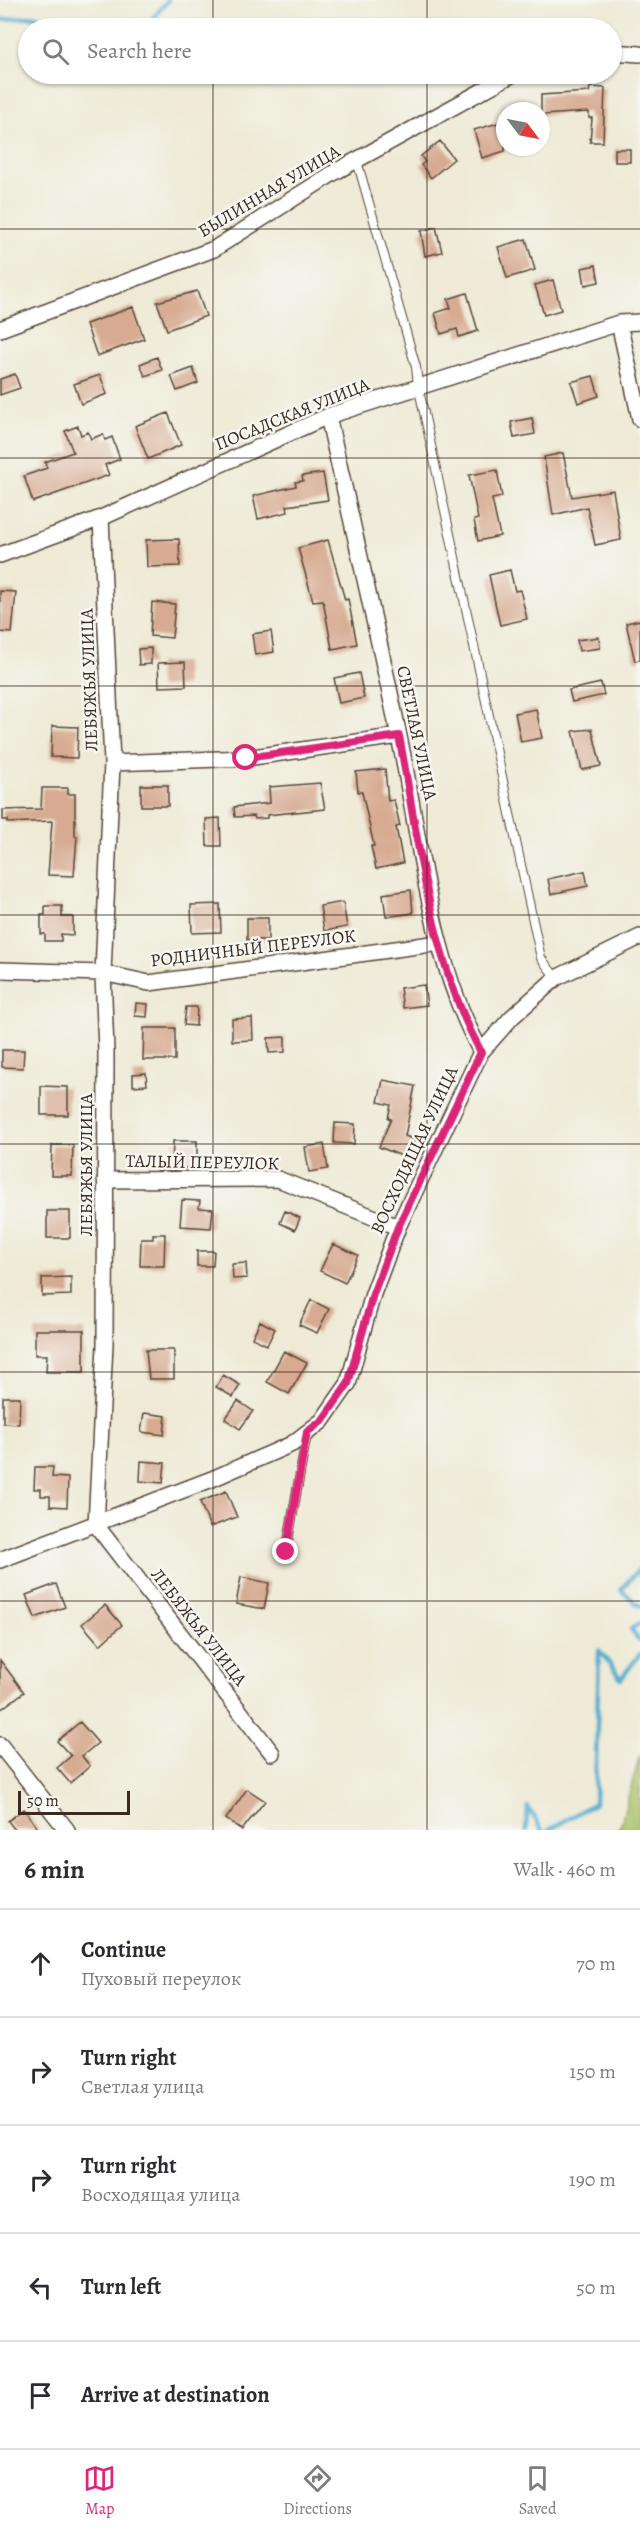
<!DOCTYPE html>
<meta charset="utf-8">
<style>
:root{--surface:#fff;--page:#f2f2f3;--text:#2b2b33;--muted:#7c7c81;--line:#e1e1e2;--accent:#db2777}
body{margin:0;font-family:Alegreya,serif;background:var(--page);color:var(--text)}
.compass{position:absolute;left:496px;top:102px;width:54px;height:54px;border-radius:50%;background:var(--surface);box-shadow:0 2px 4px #0004;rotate:122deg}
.scale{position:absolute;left:18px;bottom:15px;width:112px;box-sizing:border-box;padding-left:6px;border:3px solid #3b2a1e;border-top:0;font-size:16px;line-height:21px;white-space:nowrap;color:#3b2a1e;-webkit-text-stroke:4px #f6f6f2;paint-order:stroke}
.stop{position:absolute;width:18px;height:18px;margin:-14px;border:4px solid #db2777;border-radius:50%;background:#fff}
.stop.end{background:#db2777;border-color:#fff;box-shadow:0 2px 6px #0008}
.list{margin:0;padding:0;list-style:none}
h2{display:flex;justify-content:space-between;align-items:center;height:78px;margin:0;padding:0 24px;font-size:26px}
h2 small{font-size:20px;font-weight:400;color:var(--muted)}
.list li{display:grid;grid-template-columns:39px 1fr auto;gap:18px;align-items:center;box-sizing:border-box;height:108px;padding:0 24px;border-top:2px solid var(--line)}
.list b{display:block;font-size:22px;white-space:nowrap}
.list p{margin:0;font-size:20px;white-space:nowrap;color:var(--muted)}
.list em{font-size:20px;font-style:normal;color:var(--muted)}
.icon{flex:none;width:33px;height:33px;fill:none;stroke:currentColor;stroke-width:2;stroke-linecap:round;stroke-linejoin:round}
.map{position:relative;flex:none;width:640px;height:1830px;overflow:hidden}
.search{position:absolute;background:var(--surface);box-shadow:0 2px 4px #0004;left:18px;right:18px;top:18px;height:66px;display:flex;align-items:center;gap:15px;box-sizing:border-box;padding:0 21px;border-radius:33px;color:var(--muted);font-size:22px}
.sheet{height:618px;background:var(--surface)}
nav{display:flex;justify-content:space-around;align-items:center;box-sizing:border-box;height:84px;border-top:2px solid var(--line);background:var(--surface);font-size:16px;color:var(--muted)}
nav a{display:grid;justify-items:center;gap:3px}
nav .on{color:var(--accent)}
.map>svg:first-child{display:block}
.green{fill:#a9c065;stroke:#727542;stroke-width:1.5}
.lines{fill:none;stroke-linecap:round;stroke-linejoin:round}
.stream{stroke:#52add0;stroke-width:4.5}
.building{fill:#d7aa91}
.service-casing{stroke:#564739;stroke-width:10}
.minor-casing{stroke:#564739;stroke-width:18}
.service{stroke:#fff;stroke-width:8}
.minor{stroke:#fff;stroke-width:15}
.route{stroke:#db2777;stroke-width:8}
.grid{fill:none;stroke:#3b2a1e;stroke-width:1.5;stroke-opacity:0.55}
.labels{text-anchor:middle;stroke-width:5;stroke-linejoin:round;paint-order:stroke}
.street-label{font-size:18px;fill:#3b2a1e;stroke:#f6f6f2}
</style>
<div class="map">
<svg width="640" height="1830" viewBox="0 0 640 1830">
<rect width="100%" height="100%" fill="#f6f6f2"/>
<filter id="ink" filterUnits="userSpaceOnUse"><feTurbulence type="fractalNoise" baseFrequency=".0167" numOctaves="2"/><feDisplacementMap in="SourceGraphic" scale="12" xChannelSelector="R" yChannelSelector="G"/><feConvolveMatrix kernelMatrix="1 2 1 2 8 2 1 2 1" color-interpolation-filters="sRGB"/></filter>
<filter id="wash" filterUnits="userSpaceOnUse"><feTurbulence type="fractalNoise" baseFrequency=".008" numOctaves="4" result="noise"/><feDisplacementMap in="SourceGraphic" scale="24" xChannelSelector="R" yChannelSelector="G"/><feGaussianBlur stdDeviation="1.35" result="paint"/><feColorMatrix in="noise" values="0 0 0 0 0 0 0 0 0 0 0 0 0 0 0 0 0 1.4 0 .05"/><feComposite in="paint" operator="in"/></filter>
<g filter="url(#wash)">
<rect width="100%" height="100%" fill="#eeead5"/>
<path class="green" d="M640 1755V1830H619Z"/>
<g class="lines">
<path class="stream" d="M0 20 37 16 38 28
M111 28 120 25 133 28
M145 28 168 0
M71 74H75
M640 1568 621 1590 640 1606
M640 1623 631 1629 640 1641
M526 1830 528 1807 542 1830
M549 1830 595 1803 599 1650 621 1679 640 1654"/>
</g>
<g id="blocks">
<path class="building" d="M590 87 605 88 603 142H590L592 118H589V112L541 115V95L589 92Z
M505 121V151L482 158 474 130Z
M440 141 454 159 431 178 421 165 425 162 421 156Z
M615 149H630V162H615Z
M436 227 442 252 425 256 421 231Z
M526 239 535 270 507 278 498 247Z
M596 265 599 282 585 285 582 268Z
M553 280 561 310 544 315 535 285Z
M197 291 206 316 167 330 157 302Z
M467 293 478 331 459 337 457 329 441 334 435 313 451 308 448 299Z
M133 307 144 339 97 356 86 324Z
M157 357 162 370 145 376 140 364Z
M193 368 198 383 177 391 171 376Z
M15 374 20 388 0 395V379Z
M100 375 107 394 81 404 74 384Z
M593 376 599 396 578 403 571 382Z
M168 413 181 445 148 459 135 426Z
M532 418 535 434 514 438 511 422Z
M78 426 81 435 88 432 91 439 103 434 105 440 112 437 120 459 105 465 109 475 33 502 24 476 47 468 45 462 73 452 65 431Z
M563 453 572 497 613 490 621 540 595 545 587 507 553 515 544 457Z
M497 470 502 497 492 499 500 536 478 541 474 520 478 519 469 475Z
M323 473 328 500 287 506 288 512 258 519 253 496 296 486 295 482 303 481 302 476Z
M179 539 180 566 147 567 146 540Z
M328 540 345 600 348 599 357 644 332 649 323 600 313 601 298 548Z
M510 570 515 591 520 590 527 619 500 625 489 575Z
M0 591 16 592 12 633 0 632Z
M152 602 175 604 172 638 150 636Z
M640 620V660L635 661 626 623Z
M271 631 274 652 255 655 252 634Z
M599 637 600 648 579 651 577 640Z
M151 648V664L139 665 138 649Z
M185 662 186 686 159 687 158 663Z
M359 673 364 698 339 703 334 678Z
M601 683 604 695 572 702 569 690Z
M536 709 542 738 521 742 515 713Z
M52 726 78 727 77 758 51 757Z
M592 729 601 766 582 770 573 731Z
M385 769 388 801 394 800 400 826 396 827 403 863 376 869 371 846H374L362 792H358L356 772Z
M320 783 325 809 267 815V818L255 819 254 816 235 817 234 807 270 803 269 787Z
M141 785H168V806H141Z
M42 788H68V794H75V836H77L74 876 48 875 52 821 8 823V820H3V810L41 809Z
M220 818 221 846H207L206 819Z
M585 871 588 886 551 894 548 879Z
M411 890 413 913 386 917 383 894Z
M343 902 347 927 324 931 320 906Z
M220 904 221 932 192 933 191 905Z
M45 906H62V917H73V935L61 934V941H45V934H41V915H45Z
M247 918H268V940H247Z
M424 985 427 1005 403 1008 400 988Z
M136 1003 148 1004 147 1017 135 1016Z
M186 1007H197L196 1026 184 1025Z
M252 1018 253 1040 232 1041V1019Z
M144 1028H175V1060H143Z
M285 1037V1052L269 1053 268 1038Z
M2 1050H24L23 1068 2 1067Z
M146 1073 147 1085 133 1086V1074Z
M383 1080 415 1086 405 1136 415 1140 407 1158 379 1147 391 1119 388 1118 391 1105 378 1102Z
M41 1086 68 1087V1115H41Z
M335 1123 355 1124 354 1144 334 1143Z
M173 1141H197V1168H172Z
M324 1144 328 1169 309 1172 305 1147Z
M52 1145H73L72 1176H51Z
M182 1200 200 1201 199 1208 213 1209 211 1228 180 1226Z
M47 1211H70V1238H47Z
M285 1211 300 1218 295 1230 280 1223Z
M153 1234H165L164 1266H140L141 1239H153Z
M333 1244 358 1255 345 1283 320 1271Z
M197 1251H214L213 1266H197Z
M246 1263 247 1278 233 1279 232 1264Z
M71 1277V1295L42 1296V1278Z
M311 1300 329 1309 317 1333 299 1325Z
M260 1321 275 1329 267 1345 252 1338Z
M35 1330H84V1372H46L47 1355H35Z
M146 1350H174V1379H149Z
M284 1351 307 1363 289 1394 267 1382Z
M223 1375 240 1385 233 1397 216 1387Z
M3 1397H20L19 1424 3 1423Z
M238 1401 253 1411 240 1429 225 1419Z
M144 1413 166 1416 164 1435 141 1432Z
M141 1461 165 1463 163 1483 140 1481Z
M35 1467H53L52 1477 68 1478 67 1507 50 1506V1496H41V1489H34Z
M226 1491 237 1517 210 1527 200 1502Z
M241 1577 269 1583 264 1609 236 1604Z
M56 1584 65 1607 35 1618 26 1595Z
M105 1605 122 1625 100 1645 82 1624Z
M0 1660 24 1692 0 1710Z
M80 1722 98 1743 82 1756 90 1766 70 1783 57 1768 71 1756 57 1741Z
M247 1789 265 1801 242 1830 226 1819Z
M24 1809 39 1830H15L8 1821Z"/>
</g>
</g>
<g filter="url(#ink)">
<use href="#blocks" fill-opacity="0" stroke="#564739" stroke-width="1.5"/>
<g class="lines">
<defs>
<path id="service" d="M357 161 416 367 418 385 541 958 556 978
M286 1552 307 1434"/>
<path id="minor" d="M612 52 640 54
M619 323 640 419
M0 329 214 249 335 172 513 74
M328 416C352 523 377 629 399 736 421 842 429 956 481 1052
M101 518 112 763 103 973 106 1051 105 1345 96 1525 272 1753
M0 555 101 518 328 416 619 323 640 322
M112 763 246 758 399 736
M0 970 103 973 149 983 439 943
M105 1180 278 1179 398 1227
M0 1560 212 1479 292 1444 322 1421 348 1384 373 1294 398 1227 481 1052 512 1017 556 978 640 937
M0 1745 67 1830"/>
</defs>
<use href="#service" class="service-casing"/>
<use href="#minor" class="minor-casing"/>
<use href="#service" class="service"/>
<use href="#minor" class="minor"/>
</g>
</g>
<g class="lines" filter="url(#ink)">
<path class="route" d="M246 758 399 736C419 841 429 956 481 1052L398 1227 373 1294 348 1384 322 1421 307 1432 286 1552"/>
</g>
<path class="grid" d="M213 0V28M427 0V28M213 74V1830M427 74V1830M0 229H640M0 458H640M0 686H640M0 915H640M0 1144H640M0 1372H640M0 1601H640"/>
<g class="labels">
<g class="street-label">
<text transform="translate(269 191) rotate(-31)" y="6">БЫЛИННАЯ УЛИЦА</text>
<text transform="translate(292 414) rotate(-22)" y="6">ПОСАДСКАЯ УЛИЦА</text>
<text transform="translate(89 680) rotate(-92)" y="6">ЛЕБЯЖЬЯ УЛИЦА</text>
<text transform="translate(417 733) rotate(78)" y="6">СВЕТЛАЯ УЛИЦА</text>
<text transform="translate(253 948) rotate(-7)" y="6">РОДНИЧНЫЙ ПЕРЕУЛОК</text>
<text transform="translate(414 1150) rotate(-65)" y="6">ВОСХОДЯЩАЯ УЛИЦА</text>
<text transform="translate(202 1162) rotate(1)" y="6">ТАЛЫЙ ПЕРЕУЛОК</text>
<text transform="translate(86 1165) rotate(-90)" y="6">ЛЕБЯЖЬЯ УЛИЦА</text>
<text transform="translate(199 1627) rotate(52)" y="6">ЛЕБЯЖЬЯ УЛИЦА</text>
</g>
</g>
</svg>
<svg class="compass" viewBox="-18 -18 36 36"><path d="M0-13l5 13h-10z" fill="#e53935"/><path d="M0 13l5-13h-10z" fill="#7c7c81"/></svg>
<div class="scale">50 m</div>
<div class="stop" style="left:246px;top:758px"></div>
<div class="stop end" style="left:286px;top:1552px"></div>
<div class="search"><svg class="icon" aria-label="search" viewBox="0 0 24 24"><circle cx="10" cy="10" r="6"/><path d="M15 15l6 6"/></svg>Search here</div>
</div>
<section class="sheet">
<h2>6 min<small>Walk · 460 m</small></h2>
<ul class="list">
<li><svg class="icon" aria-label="ahead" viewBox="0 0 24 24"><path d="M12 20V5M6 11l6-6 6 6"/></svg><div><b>Continue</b><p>Пуховый переулок</p></div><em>70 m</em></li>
<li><svg class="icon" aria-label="right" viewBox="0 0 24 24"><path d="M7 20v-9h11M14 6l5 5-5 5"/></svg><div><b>Turn right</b><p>Светлая улица</p></div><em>150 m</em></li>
<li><svg class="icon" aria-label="right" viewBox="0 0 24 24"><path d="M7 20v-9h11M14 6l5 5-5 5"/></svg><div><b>Turn right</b><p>Восходящая улица</p></div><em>190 m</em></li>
<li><svg class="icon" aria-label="left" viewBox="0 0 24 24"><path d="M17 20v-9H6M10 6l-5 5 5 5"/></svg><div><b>Turn left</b></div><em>50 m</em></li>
<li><svg class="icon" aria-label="arrive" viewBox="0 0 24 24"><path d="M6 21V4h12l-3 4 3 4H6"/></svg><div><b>Arrive at destination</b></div></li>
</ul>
</section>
<nav>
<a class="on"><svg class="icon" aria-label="map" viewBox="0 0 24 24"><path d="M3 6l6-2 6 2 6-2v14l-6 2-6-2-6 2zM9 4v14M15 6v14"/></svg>Map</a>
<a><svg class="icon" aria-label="directions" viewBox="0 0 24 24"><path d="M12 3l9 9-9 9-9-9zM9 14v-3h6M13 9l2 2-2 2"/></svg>Directions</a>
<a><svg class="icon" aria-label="saved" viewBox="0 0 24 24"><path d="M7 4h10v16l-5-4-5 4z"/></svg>Saved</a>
</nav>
